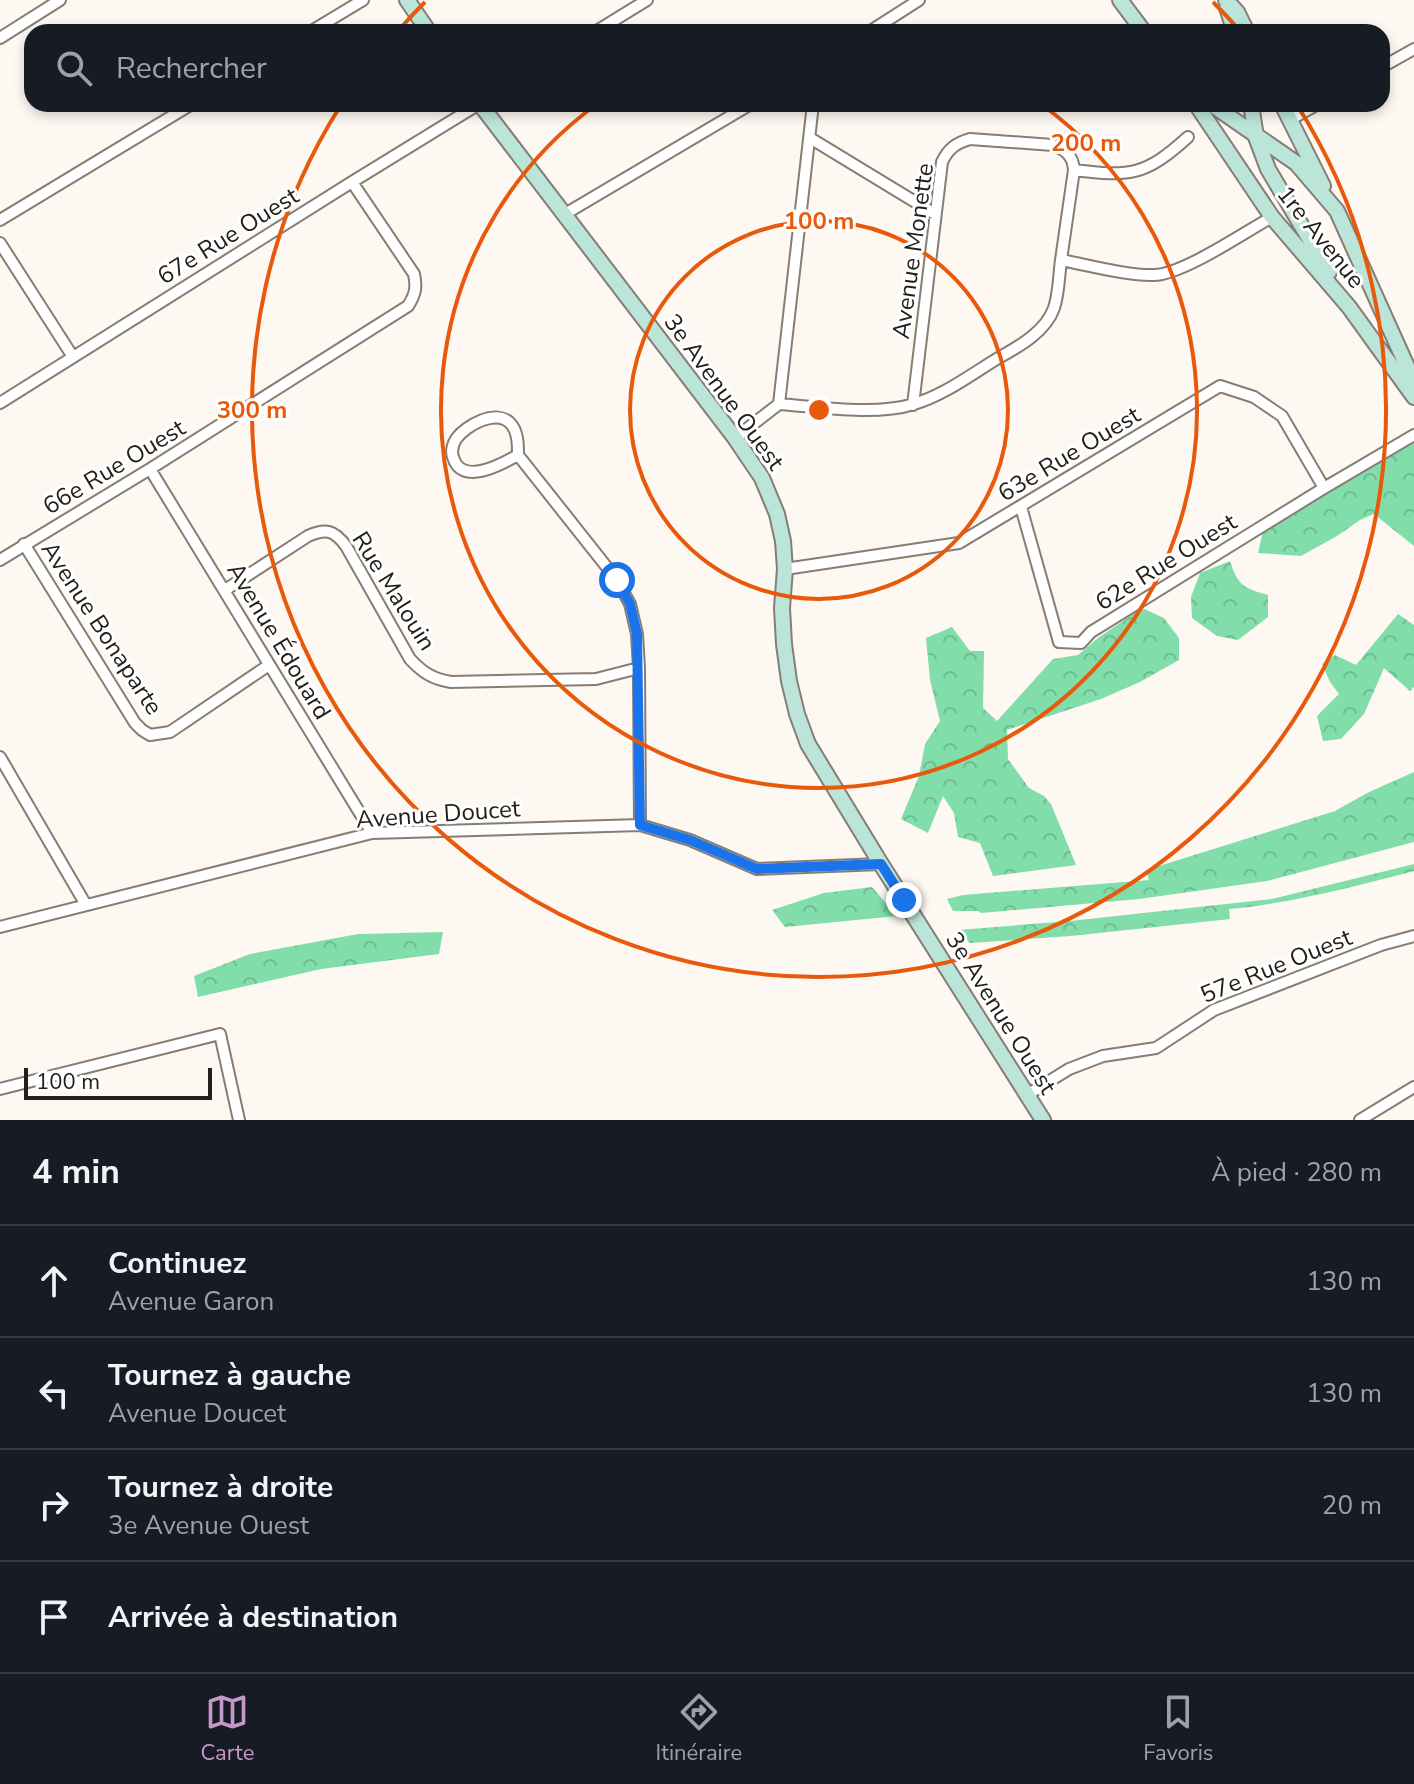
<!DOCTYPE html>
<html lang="fr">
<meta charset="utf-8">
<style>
:root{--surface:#171b24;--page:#20242c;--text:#f1f3f6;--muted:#9ea1a6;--line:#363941;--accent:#c498c8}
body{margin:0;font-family:"Nunito Sans",sans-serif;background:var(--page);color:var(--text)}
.scale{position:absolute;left:24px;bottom:20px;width:188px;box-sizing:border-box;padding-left:8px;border:4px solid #23201c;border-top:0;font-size:22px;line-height:28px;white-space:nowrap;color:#23201c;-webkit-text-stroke:6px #fff;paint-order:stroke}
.stop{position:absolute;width:24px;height:24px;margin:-18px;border:6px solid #1a73e8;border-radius:50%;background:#fff}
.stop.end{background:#1a73e8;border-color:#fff;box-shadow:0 2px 8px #0008}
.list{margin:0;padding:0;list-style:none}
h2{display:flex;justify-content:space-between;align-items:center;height:104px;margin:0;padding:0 32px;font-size:34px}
h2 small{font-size:26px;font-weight:400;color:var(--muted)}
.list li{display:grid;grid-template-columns:52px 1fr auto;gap:24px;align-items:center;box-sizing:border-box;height:112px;padding:0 32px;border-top:2px solid var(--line)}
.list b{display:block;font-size:30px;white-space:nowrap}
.list p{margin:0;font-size:26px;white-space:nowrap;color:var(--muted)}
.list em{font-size:26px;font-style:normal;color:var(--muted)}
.icon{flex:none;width:44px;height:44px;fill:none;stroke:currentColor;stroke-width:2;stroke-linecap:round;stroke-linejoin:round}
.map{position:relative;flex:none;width:1414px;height:1120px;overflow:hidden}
.search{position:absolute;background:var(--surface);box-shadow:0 4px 12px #0003;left:24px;right:24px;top:24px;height:88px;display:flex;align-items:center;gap:20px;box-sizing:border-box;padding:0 28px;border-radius:24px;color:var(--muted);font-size:30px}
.sheet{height:552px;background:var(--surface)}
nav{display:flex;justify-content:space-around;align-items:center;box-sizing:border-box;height:112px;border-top:2px solid var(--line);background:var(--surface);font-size:22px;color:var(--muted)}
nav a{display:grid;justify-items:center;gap:4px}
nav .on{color:var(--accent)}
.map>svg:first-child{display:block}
.forest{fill:url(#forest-crowns)}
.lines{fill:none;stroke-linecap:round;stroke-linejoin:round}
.street-casing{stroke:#867d74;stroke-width:14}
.secondary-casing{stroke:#867d74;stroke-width:18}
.street{stroke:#fff;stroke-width:10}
.secondary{stroke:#bce5da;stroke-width:14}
.route{stroke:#1a73e8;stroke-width:10}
.ring{fill:none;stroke:#e8590c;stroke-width:4}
.labels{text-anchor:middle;stroke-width:6;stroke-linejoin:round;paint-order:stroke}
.street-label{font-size:24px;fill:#23201c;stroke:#fff}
.centre{fill:#e8590c;stroke:#fff;stroke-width:4}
.ring-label{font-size:24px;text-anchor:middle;font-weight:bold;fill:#e8590c;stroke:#fff;stroke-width:6;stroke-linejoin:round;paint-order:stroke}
</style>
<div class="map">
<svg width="1414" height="1120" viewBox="0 0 1414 1120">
<defs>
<pattern id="forest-crowns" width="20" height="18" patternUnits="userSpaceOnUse" patternTransform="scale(2)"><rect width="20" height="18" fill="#81dda9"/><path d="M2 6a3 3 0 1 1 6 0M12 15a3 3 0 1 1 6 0" fill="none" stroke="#6fbd91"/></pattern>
</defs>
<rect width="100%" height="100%" fill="#fef8f2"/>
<path class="forest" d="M1414 431V546L1374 514 1360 520 1337 536 1301 556 1258 553 1263 531Z
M1230 561C1238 586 1244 588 1268 595V617L1238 640 1217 636 1192 618 1191 597 1200 573Z
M1142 608 1164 618 1179 638V660L1140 682 1101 699 1007 730 1008 759 1029 788 1044 796 1051 804 1076 865 993 876 980 843 958 837 954 813 943 796 928 833 901 819 919 776 925 744 940 721 930 680 926 638 952 627 970 651H984L983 708 997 721 1053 659 1078 655 1098 638Z
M1398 614 1414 625V687L1410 691 1384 668 1364 714 1341 739 1323 741 1317 716 1339 694 1330 682 1322 664 1335 655 1356 665Z
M1414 772V842L1267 881 1139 899 981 913 978 911H953L947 899 963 895 1149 880 1146 870 1335 811 1367 793Z
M1414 864V871C1353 887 1292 903 1229 909L1230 919 1071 936 970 943 958 930 1070 921 1272 899Z
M872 887 897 916 785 927 772 910 824 893Z
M443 932 439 954 321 969 198 997 194 976 250 954 358 934Z"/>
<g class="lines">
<defs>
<path id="street" d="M310 32 363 0
M595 32 647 0
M869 32 919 0
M0 38 60 0
M1382 67 1414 49
M1290 120 1318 104
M810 138 935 214
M1074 170C1130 177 1145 176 1188 137
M565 214 751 104
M0 220 192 104
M0 243 73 357
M0 403 352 182 479 104
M779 404 813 104
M913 405 942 162C948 149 956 143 970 139L1053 145C1066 150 1073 156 1074 170L1061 260
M735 438 779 404C819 407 876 416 914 404 945 395 973 373 1000 357 1020 346 1046 331 1054 308 1059 293 1059 275 1061 260 1088 265 1128 276 1154 275 1182 275 1245 232 1272 217
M518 455C502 464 461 487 453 457 451 451 453 444 456 439 466 425 497 408 511 424 518 432 518 445 518 455L617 580 630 604 637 634 639 668 640 825
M150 469 372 833
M1021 507 1059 642 1081 643 1091 632 1324 488 1414 435
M24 544 135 723 142 730 150 735 170 732 269 665
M0 560 150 469 408 306C415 295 417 288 414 274L352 182
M785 569 959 543 1220 386 1254 397 1282 416 1324 488
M225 590 308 536C326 528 334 530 346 546L410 659C423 673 433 679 451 682L596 679 639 668
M0 757 86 905
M0 927 372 833 640 825 690 840 757 869 881 864
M0 1089 220 1034 239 1120
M1027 1095 1069 1069 1103 1056 1156 1048 1214 1010 1381 945 1414 936
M1360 1120 1414 1087"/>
<path id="secondary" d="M407 0 429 32
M1120 0 1144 32
M1226 0 1237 12 1247 32
M1227 8 1235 32
M480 104 735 438 762 478 777 514 783 541 785 569 782 608 784 644 789 681 797 714 808 744 881 864 1043 1120
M1196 104 1272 217 1349 307 1414 397
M1211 104 1296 163 1337 211 1414 382
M1251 104 1256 137 1268 169 1329 272
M1282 104 1323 186"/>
</defs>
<use href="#street" class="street-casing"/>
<use href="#secondary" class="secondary-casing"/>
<use href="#street" class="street"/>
<use href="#secondary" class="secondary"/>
</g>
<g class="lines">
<path class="route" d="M617 580 630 604 637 634 640 825 690 840 757 869 881 864 904 900"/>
</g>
<g class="ring">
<circle cx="819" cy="410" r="189"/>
<path d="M1041 104A378 378 0 1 1 597 104"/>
<path d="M398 31A567 567 0 0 1 425 2M1213 2A567 567 0 0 1 1240 31M1297 105A567 567 0 1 1 341 105"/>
</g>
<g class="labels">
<g class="street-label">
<text transform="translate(228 236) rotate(-32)" y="8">67e Rue Ouest</text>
<text transform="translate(1321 237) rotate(51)" y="8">1re Avenue</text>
<text transform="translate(913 251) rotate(-82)" y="8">Avenue Monette</text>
<text transform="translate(724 392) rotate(54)" y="8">3e Avenue Ouest</text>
<text transform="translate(1069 454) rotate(-31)" y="8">63e Rue Ouest</text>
<text transform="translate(114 467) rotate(-31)" y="8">66e Rue Ouest</text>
<text transform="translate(1166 562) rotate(-32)" y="8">62e Rue Ouest</text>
<text transform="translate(394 591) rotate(58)" y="8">Rue Malouin</text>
<text transform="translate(102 628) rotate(57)" y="8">Avenue Bonaparte</text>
<text transform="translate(279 641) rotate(59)" y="8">Avenue Édouard</text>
<text transform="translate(438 814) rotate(-4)" y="8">Avenue Doucet</text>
<text transform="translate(1276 966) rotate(-22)" y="8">57e Rue Ouest</text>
<text transform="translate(1001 1013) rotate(58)" y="8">3e Avenue Ouest</text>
</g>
</g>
<circle cx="819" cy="410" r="12" class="centre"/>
<g class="ring-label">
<text x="1086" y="151">200 m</text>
<text x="819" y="229">100 m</text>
<text x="252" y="418">300 m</text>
</g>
</svg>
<div class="scale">100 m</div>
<div class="stop" style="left:617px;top:580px"></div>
<div class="stop end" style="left:904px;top:900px"></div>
<div class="search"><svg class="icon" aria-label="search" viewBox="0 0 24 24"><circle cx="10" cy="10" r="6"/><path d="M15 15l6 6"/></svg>Rechercher</div>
</div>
<section class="sheet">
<h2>4 min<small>À pied · 280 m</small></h2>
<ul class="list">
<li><svg class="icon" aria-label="ahead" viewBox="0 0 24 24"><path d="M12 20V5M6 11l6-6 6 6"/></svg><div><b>Continuez</b><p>Avenue Garon</p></div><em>130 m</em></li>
<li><svg class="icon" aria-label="left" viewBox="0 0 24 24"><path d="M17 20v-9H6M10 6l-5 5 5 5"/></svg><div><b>Tournez à gauche</b><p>Avenue Doucet</p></div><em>130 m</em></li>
<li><svg class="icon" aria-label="right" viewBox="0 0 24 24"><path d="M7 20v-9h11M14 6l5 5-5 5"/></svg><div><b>Tournez à droite</b><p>3e Avenue Ouest</p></div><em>20 m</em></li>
<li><svg class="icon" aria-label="arrive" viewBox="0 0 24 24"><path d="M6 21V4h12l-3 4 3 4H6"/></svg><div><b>Arrivée à destination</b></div></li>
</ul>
</section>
<nav>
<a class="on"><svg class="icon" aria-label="map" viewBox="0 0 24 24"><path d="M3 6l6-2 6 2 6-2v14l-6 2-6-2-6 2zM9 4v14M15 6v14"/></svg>Carte</a>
<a><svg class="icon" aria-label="directions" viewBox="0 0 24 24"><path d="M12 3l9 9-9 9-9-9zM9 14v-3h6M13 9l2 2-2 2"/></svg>Itinéraire</a>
<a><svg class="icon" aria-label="saved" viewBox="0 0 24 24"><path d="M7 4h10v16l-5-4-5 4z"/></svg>Favoris</a>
</nav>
